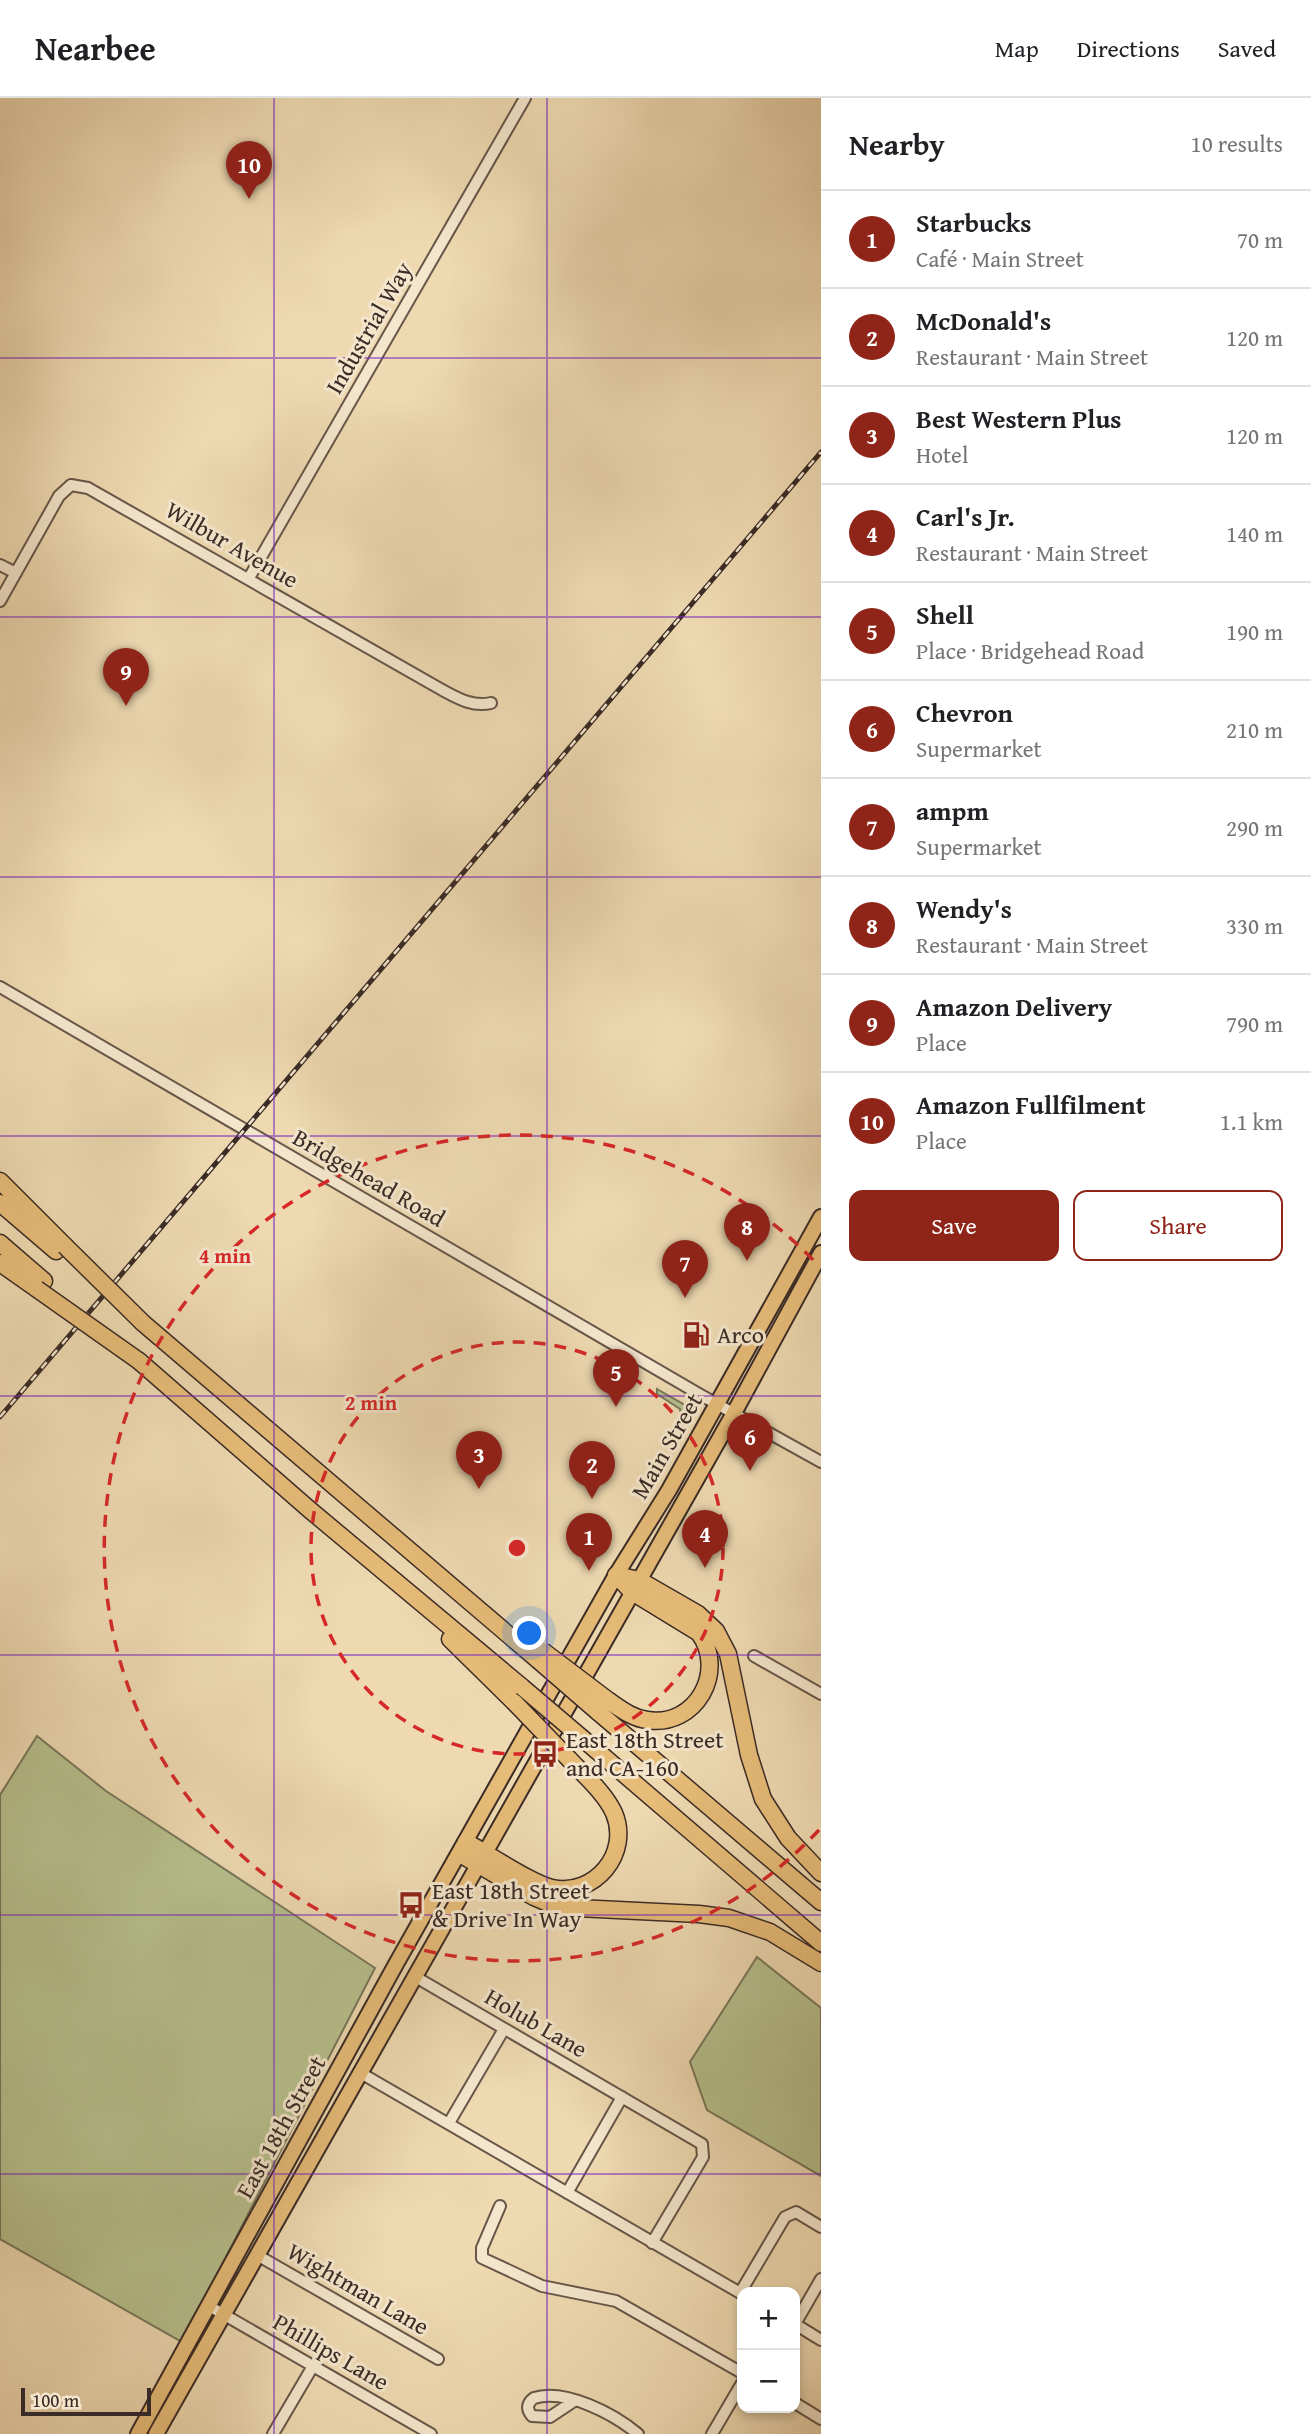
<!DOCTYPE html>
<meta charset="utf-8">
<style>
:root{--surface:#fff;--page:#f2f2f2;--text:#202124;--muted:#757577;--line:#e0e0e0;--accent:#8f2418}
body{margin:0;font-family:"Gentium Book Plus",serif;background:var(--page);color:var(--text)}
.controls{position:absolute;right:21px;bottom:21px;display:grid;overflow:hidden;border-radius:14px;box-shadow:0 4px 10px #0003}
.controls button{width:63px;height:63px;display:grid;place-items:center;padding:0;border:0;border-bottom:2px solid var(--line);background:var(--surface);color:var(--text);font:35px sans-serif}
.scale{position:absolute;left:21px;bottom:18px;width:130px;box-sizing:border-box;padding-left:7px;border:4px solid #3a2b26;border-top:0;font-size:19px;line-height:24px;white-space:nowrap;color:#3a2b26;-webkit-text-stroke:5px #f4e6cc;paint-order:stroke}
.you{position:absolute;left:530px;top:1536px;width:24px;height:24px;margin:-18px;border:5px solid #fff;border-radius:50%;background:#1a73e8;box-shadow:0 0 0 10px #1a73e833}
.badge{display:grid;place-items:center;width:46px;height:46px;border-radius:50%;background:var(--accent);color:#fff;font-size:23px;font-weight:700}
.pin{position:absolute;translate:-50% -58px;filter:drop-shadow(0 2px 4px #0008)}
.pin::after{content:'';position:absolute;top:37px;width:24px;height:21px;background:inherit;clip-path:polygon(0 0,100% 0,50% 100%)}
.list{margin:0;padding:0;list-style:none}
h2{display:flex;justify-content:space-between;align-items:center;height:91px;margin:0;padding:0 28px;font-size:30px}
h2 small{font-size:23px;font-weight:400;color:var(--muted)}
.list li{display:grid;grid-template-columns:46px 1fr auto;gap:21px;align-items:center;box-sizing:border-box;height:98px;padding:0 28px;border-top:2px solid var(--line)}
.list b{display:block;font-size:26px;white-space:nowrap}
.list p{margin:0;font-size:23px;white-space:nowrap;color:var(--muted)}
.list em{font-size:23px;font-style:normal;color:var(--muted)}
.actions{display:flex;gap:14px;padding:21px 28px}
.actions a{flex:1;padding:16px 0;border:2px solid var(--accent);border-radius:14px;text-align:center;font-size:24px;color:var(--accent)}
.actions .main{background:var(--accent);color:#fff}
.map{position:relative;flex:none;width:821px;height:2336px;overflow:hidden}
header{display:flex;align-items:center;gap:42px;box-sizing:border-box;height:98px;padding:0 35px;background:var(--surface);border-bottom:2px solid var(--line)}
header strong{font-size:33px}
nav{display:flex;gap:38px;margin-inline-start:auto;font-size:24px}
main{display:flex}
aside{flex:1;background:var(--surface)}
.map>svg:first-child{display:block}
.green{fill:#b6c08d;stroke:#78765a;stroke-width:2}
.lines{fill:none;stroke-linecap:round;stroke-linejoin:round}
.minor-casing{stroke:#675649;stroke-width:14}
.major-casing{stroke:#3a2b26;stroke-width:18}
.highway-casing{stroke:#3a2b26;stroke-width:19}
.minor{stroke:#f4e6cc;stroke-width:10}
.major{stroke:#e7bc78;stroke-width:14}
.highway{stroke:#e7bc78;stroke-width:16}
.rail-casing{stroke:#3a2b26;stroke-width:5}
.rail{stroke:#f4e6cc;stroke-width:2.5;stroke-dasharray:8;stroke-linecap:butt}
.highway-bridge-casing{stroke:#3a2b26;stroke-width:19;stroke-linecap:butt}
.highway-bridge{stroke:#e7bc78;stroke-width:16}
.grid{fill:none;stroke:#7b2cbf;stroke-width:2;stroke-opacity:0.55}
.ring{fill:none;stroke:#d62828;stroke-width:3.5;stroke-dasharray:12 9}
.labels{text-anchor:middle;stroke-width:6;stroke-linejoin:round;paint-order:stroke}
.street-label{font-size:24px;fill:#3a2b26;stroke:#f4e6cc}
.poi-label{font-size:24px;fill:#3a2b26;stroke:#f4e6cc;text-anchor:start}
.centre{fill:#d62828;stroke:#f4e6cc;stroke-width:3.5}
.ring-label{font-size:21px;text-anchor:middle;font-weight:bold;fill:#d62828;stroke:#f4e6cc;stroke-width:6;stroke-linejoin:round;paint-order:stroke}
</style>
<header>
<strong>Nearbee</strong>
<nav><a>Map</a><a>Directions</a><a>Saved</a></nav>
</header>
<main>
<div class="map">
<svg width="821" height="2336" viewBox="0 0 821 2336">
<rect width="100%" height="100%" fill="#eed9b1"/>
<filter id="stains"><feTurbulence type="fractalNoise" baseFrequency=".00286" numOctaves="4"/><feColorMatrix values="0 0 0 0 .2 0 0 0 0 .09 0 0 0 0 .02 0 0 0 .5 -.17"/></filter>
<radialGradient id="worn" r=".72"><stop offset=".6" stop-color="#630" stop-opacity="0"/><stop offset="1" stop-color="#630" stop-opacity=".3"/></radialGradient>
<path class="green" d="M657 1291 690 1310 692 1321 686 1331 683 1329 680 1311 657 1296Z
M37 1638 106 1693 375 1870 182 2244 0 2141V1697Z
M757 1859 821 1910V2078L707 2012 690 1964Z"/>
<g class="lines">
<defs>
<path id="minor" d="M0 467 16 475
M249 480 525 0
M0 503 59 398 71 387 88 390 444 593C459 601 473 609 491 605
M0 889 699 1296 821 1364
M754 1558 821 1596
M414 1878 702 2046 703 2059 652 2145
M359 1974 742 2196
M449 2025 504 1931
M567 2095 622 1999
M500 2108 482 2150V2160L542 2188 616 2203 742 2275
M257 2157 438 2261
M740 2195 785 2119 796 2114 821 2129
M209 2208 431 2336
M795 2226 821 2181
M795 2226 821 2242
M574 2303 550 2319 532 2318C526 2311 527 2305 534 2300 565 2290 614 2316 638 2336
M795 2305 821 2321
M273 2336 313 2268
M712 2336 742 2285"/>
<path id="major" d="M138 2336 396 1866 616 1477 669 1392 821 1119
M156 2336 734 1315 821 1155"/>
<path id="highway" d="M0 1083 65 1148
M0 1105 56 1153
M0 1145 44 1183
M0 1165 37 1191
M143 1225 538 1562
M139 1263 310 1412 522 1589
M616 1477 639 1482 698 1516 716 1533 728 1556 749 1657 763 1701 788 1740 821 1775
M450 1541 514 1604
M609 1603C621 1611 632 1620 647 1622 696 1630 727 1573 699 1535L632 1494 616 1477
M598 1614 821 1804
M582 1640 821 1845
M466 1744C489 1756 530 1785 552 1790 595 1799 631 1755 614 1715 605 1695 584 1677 569 1661
M460 1756 534 1799 557 1809 699 1816 729 1820 770 1834 821 1865"/>
</defs>
<use href="#minor" class="minor-casing"/>
<use href="#major" class="major-casing"/>
<use href="#highway" class="highway-casing"/>
<use href="#minor" class="minor"/>
<use href="#major" class="major"/>
<use href="#highway" class="highway"/>
<defs>
<path id="rail" d="M0 1319 821 354"/>
</defs>
<use href="#rail" class="rail-casing"/>
<use href="#rail" class="rail"/>
<defs>
<path id="highway-bridge" d="M65 1148 143 1225
M37 1191 139 1263
M543 1553 609 1603
M538 1562 598 1614
M522 1589 582 1640
M514 1604 569 1661"/>
</defs>
<use href="#highway-bridge" class="highway-bridge-casing"/>
<use href="#highway-bridge" class="highway-bridge"/>
</g>
<path class="grid" d="M274 0V2336M547 0V2336M0 260H821M0 519H821M0 779H821M0 1038H821M0 1298H821M0 1557H821M0 1817H821M0 2076H821"/>
<g class="ring">
<circle cx="517" cy="1450" r="206"/>
<path d="M819 1732A413 413 0 1 1 819 1168"/>
</g>
<defs>
<symbol id="fuel-bare" viewBox="-9 -9 18 18"><path d="M-5.5-6h7V0h2V4h1.3V-2.5L3-4.5l.8-.8L6-3V5H2.5V1h-1V6h-7ZM-4.2-4.7v3.2H.2V-4.7Z" fill="#8f2418" stroke="#f4e6cc" stroke-width="2.5" paint-order="stroke"/></symbol>
<symbol id="bus-bare" viewBox="-9 -9 18 18"><path d="M-5-6H5V4H4V6H2V4H-2V6H-4V4H-5ZM-3.5-4V0h7V-4ZM-3.5 1.2v1.5H-2V1.2ZM2 1.2v1.5H3.5V1.2Z" fill="#8f2418" stroke="#f4e6cc" stroke-width="2.5" paint-order="stroke"/></symbol>
</defs>
<g fill-rule="evenodd">
<use href="#fuel-bare" x="677" y="1218" width="38" height="38"/>
<use href="#bus-bare" x="526" y="1637" width="38" height="38"/>
<use href="#bus-bare" x="392" y="1788" width="38" height="38"/>
</g>
<g class="labels">
<g class="street-label">
<text transform="translate(369 230) rotate(-60)" y="8">Industrial Way</text>
<text transform="translate(232 447) rotate(30)" y="8">Wilbur Avenue</text>
<text transform="translate(369 1080) rotate(30)" y="8">Bridgehead Road</text>
<text transform="translate(667 1348) rotate(-60)" y="8">Main Street</text>
<text transform="translate(536 1925) rotate(30)" y="8">Holub Lane</text>
<text transform="translate(281 2029) rotate(-61)" y="8">East 18th Street</text>
<text transform="translate(358 2191) rotate(30)" y="8">Wightman Lane</text>
<text transform="translate(331 2254) rotate(30)" y="8">Phillips Lane</text>
</g>
<g class="poi-label">
<text x="717" y="1245">Arco</text>
<text x="566" y="1650">East 18th Street<tspan x="566" dy="28">and CA-160</tspan></text>
<text x="432" y="1801">East 18th Street<tspan x="432" dy="28">&amp; Drive In Way</tspan></text>
</g>
</g>
<circle cx="517" cy="1450" r="10" class="centre"/>
<g class="ring-label">
<text x="225" y="1165">4 min</text>
<text x="371" y="1312">2 min</text>
</g>
<rect width="100%" height="100%" filter="url(#stains)"/>
<rect width="100%" height="100%" fill="url(#worn)"/>
</svg>
<div class="controls">
<button>+</button>
<button>−</button>
</div>
<div class="scale">100 m</div>
<div class="you"></div>
<div class="pin badge" style="left:589px;top:1473px">1</div>
<div class="pin badge" style="left:592px;top:1401px">2</div>
<div class="pin badge" style="left:479px;top:1391px">3</div>
<div class="pin badge" style="left:705px;top:1470px">4</div>
<div class="pin badge" style="left:616px;top:1309px">5</div>
<div class="pin badge" style="left:750px;top:1373px">6</div>
<div class="pin badge" style="left:685px;top:1200px">7</div>
<div class="pin badge" style="left:747px;top:1163px">8</div>
<div class="pin badge" style="left:126px;top:608px">9</div>
<div class="pin badge" style="left:249px;top:101px">10</div>
</div>
<aside>
<h2>Nearby<small>10 results</small></h2>
<ul class="list">
<li><span class="badge">1</span><div><b>Starbucks</b><p>Café · Main Street</p></div><em>70 m</em></li>
<li><span class="badge">2</span><div><b>McDonald's</b><p>Restaurant · Main Street</p></div><em>120 m</em></li>
<li><span class="badge">3</span><div><b>Best Western Plus</b><p>Hotel</p></div><em>120 m</em></li>
<li><span class="badge">4</span><div><b>Carl's Jr.</b><p>Restaurant · Main Street</p></div><em>140 m</em></li>
<li><span class="badge">5</span><div><b>Shell</b><p>Place · Bridgehead Road</p></div><em>190 m</em></li>
<li><span class="badge">6</span><div><b>Chevron</b><p>Supermarket</p></div><em>210 m</em></li>
<li><span class="badge">7</span><div><b>ampm</b><p>Supermarket</p></div><em>290 m</em></li>
<li><span class="badge">8</span><div><b>Wendy's</b><p>Restaurant · Main Street</p></div><em>330 m</em></li>
<li><span class="badge">9</span><div><b>Amazon Delivery</b><p>Place</p></div><em>790 m</em></li>
<li><span class="badge">10</span><div><b>Amazon Fullfilment</b><p>Place</p></div><em>1.1 km</em></li>
</ul>
<div class="actions"><a class="main">Save</a><a>Share</a></div>
</aside>
</main>
